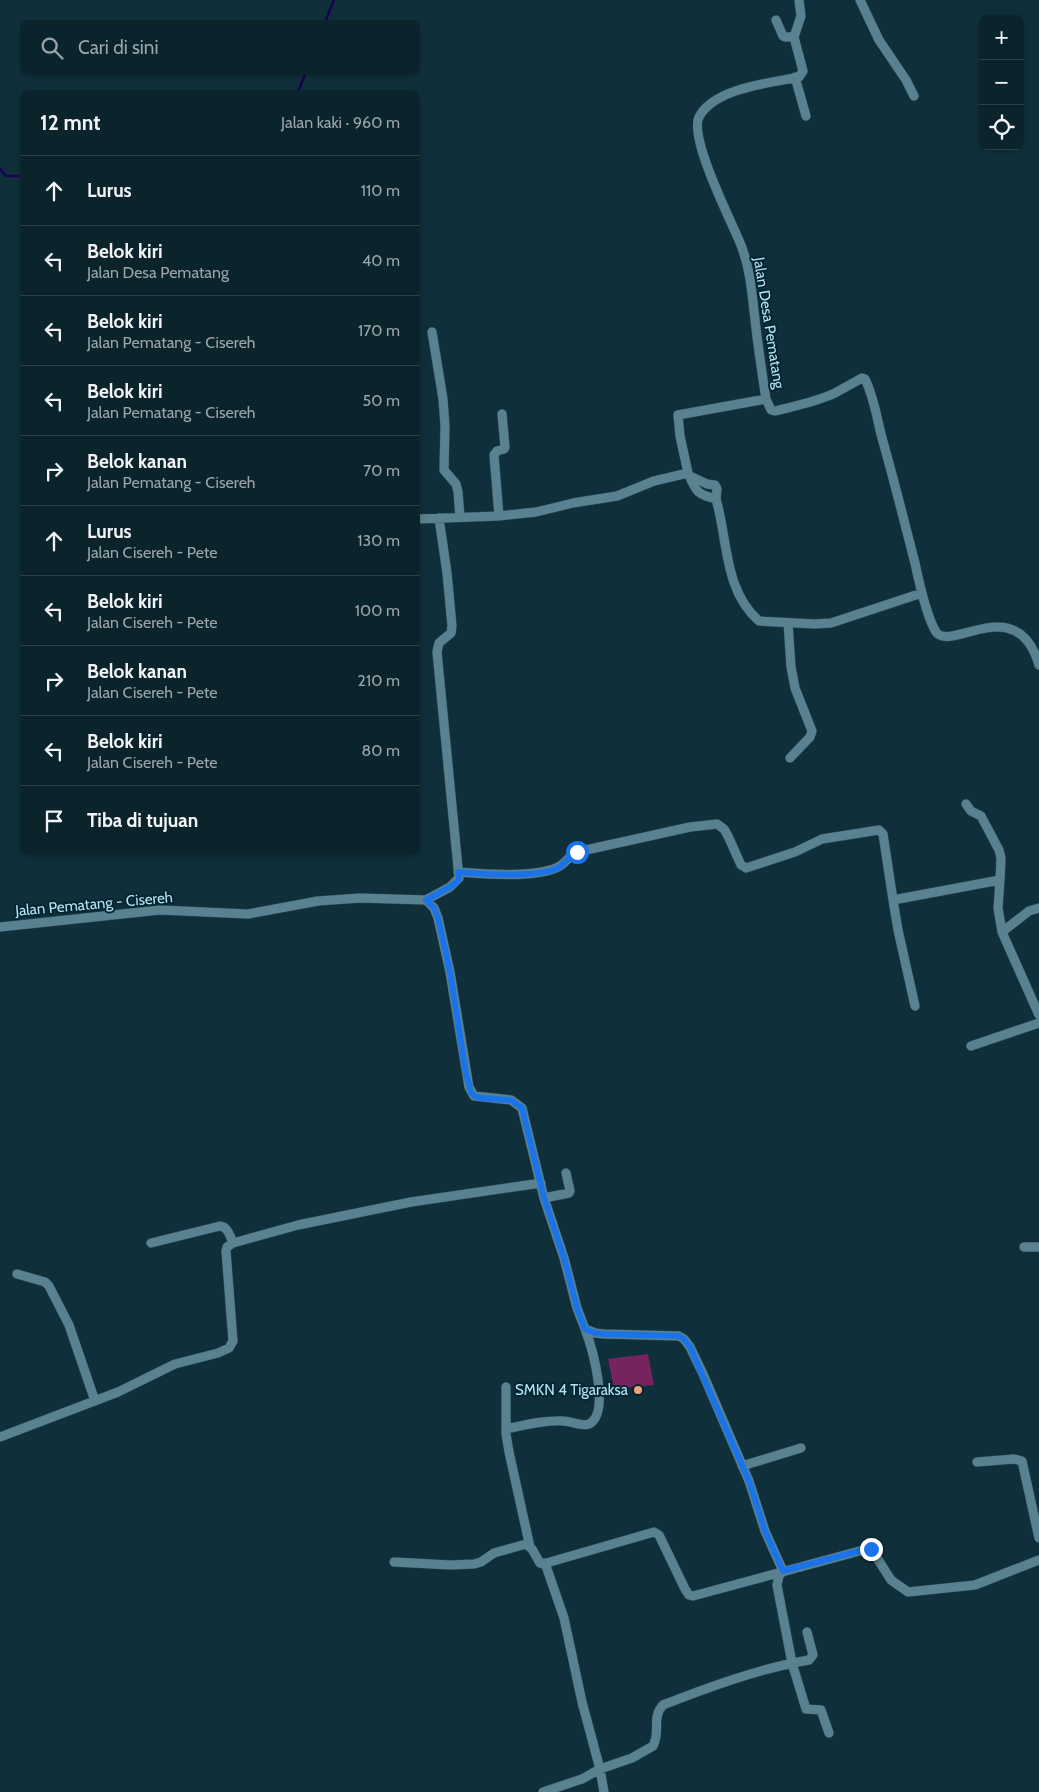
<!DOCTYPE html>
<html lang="id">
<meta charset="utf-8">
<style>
:root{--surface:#0b242c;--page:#142c34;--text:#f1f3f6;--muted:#9aa4a9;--line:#2b4148}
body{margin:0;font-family:Cabin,sans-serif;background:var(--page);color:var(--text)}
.controls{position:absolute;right:15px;top:15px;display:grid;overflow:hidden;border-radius:8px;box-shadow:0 2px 8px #0003}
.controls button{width:45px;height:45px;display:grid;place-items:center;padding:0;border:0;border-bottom:1px solid var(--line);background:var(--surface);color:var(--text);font:25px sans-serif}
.stop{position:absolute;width:15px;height:15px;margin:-11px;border:4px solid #1a73e8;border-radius:50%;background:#fff}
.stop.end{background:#1a73e8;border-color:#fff;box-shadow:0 1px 5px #0008}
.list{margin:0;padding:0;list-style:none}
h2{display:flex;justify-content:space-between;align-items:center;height:65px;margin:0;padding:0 20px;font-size:21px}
h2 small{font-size:16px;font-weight:400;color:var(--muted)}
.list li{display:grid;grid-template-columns:32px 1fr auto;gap:15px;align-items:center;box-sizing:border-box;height:70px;padding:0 20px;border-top:1px solid var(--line)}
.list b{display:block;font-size:19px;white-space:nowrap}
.list p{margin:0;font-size:16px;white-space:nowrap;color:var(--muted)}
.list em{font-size:16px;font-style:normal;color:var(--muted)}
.icon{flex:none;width:28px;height:28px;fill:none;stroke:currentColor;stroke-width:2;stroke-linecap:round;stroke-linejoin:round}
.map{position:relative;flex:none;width:1039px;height:1792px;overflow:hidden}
.search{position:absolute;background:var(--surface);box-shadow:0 2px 8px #0003;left:20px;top:20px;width:400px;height:55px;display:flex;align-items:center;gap:12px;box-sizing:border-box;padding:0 18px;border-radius:8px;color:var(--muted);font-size:19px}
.panel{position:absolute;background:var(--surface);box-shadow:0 2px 8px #0003;left:20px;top:90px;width:400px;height:765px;border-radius:8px}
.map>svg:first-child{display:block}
.green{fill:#77235e}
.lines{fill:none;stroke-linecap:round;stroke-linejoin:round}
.stream{stroke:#190056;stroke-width:2.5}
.street-casing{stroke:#294d59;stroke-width:10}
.street{stroke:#5a818f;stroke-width:9}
.route{stroke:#1a73e8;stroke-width:6}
.poi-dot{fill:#f2a080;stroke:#042631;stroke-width:2}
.labels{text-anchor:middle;stroke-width:4;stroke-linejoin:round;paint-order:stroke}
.street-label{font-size:15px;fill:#b4e3f4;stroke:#042631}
.poi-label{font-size:15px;fill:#b4e3f4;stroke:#042631;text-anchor:end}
</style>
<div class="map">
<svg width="1039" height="1792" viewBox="0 0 1039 1792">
<rect width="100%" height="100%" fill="#0f303b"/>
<path class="green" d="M648 1354 654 1385 614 1389 608 1359Z"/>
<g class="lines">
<path class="stream" d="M325 22 334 0
M298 92 306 72
M0 169 6 176H22"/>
<defs>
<path id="street" d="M799 0 801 16 794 37 803 71 799 77C770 83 714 88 699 117 689 137 729 217 738 238 750 264 752 293 755 320 758 347 762 373 766 399L771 410 775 411C795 406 816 402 835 393 844 388 853 383 862 378L865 379C874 397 877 419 882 438 894 480 904 521 915 563 919 582 926 616 936 632 951 653 1017 590 1039 665
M860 0 879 40 906 80 914 96
M776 20 783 36 785 37H794
M795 77 806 116
M432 332 443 399 445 426 444 470 456 484 458 492 460 517
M688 473C696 491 696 494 716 499 728 540 724 591 759 621L814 624 831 623 922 593
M690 476 707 484 715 485 717 489 716 499
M499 516 494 455 497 451 504 449 505 447 502 414
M418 519 499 516 536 512 573 503 617 496 654 481 688 473 680 436 678 415 766 399
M788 623 791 667 795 688 812 731 810 737 790 758
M966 804 971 811 981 816 999 850 1001 858 1000 880
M458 872C485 874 531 878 556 868 565 865 569 855 577 852L690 827 717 824 724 829 728 836 741 865 746 868 795 852 822 839 879 830 883 834 893 900 1000 880 998 908 1002 932 1039 1015
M426 900 450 887 459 878 437 652 439 643 451 633 452 626 447 573 439 518
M893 900 898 930 915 1006
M0 927 160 910 248 914 318 901 360 898 426 900 434 908 438 918 450 972 469 1087 474 1096 511 1100 522 1108 544 1198 564 1258 577 1308 585 1329 595 1333 604 1334 679 1336 684 1339 690 1347 703 1374 749 1481 765 1531 783 1571
M1002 932 1029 911 1039 908
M971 1046 1039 1023
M544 1198 569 1193 570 1191 566 1173
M151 1243 220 1226C228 1227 230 1236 233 1243
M1024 1247H1039
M17 1274 45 1282 49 1286 69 1325 95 1401
M506 1387V1434L509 1452 530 1547
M506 1429C525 1425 544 1420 563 1421 571 1421 582 1427 589 1424 611 1413 592 1347 585 1329
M0 1437 118 1392 175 1364 218 1353 229 1348 233 1341 226 1251 227 1247 233 1243 298 1225 411 1202 541 1183
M977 1462 1014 1459 1022 1461 1039 1538
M742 1466 801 1448
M394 1562 450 1565 474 1564 481 1562 494 1553 526 1544 532 1549 540 1563 543 1564 654 1532 659 1535 685 1589 689 1595 693 1596 867 1549 872 1550 891 1580 908 1592 975 1585 1039 1560
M545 1563 564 1618 582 1702 600 1769 604 1792
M783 1571 779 1576 777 1585 792 1663 806 1709 821 1710 829 1733
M543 1792 582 1779 600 1769 632 1758 653 1746C661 1732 651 1718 663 1705 709 1687 761 1668 809 1660L813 1655 807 1632"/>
</defs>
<use href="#street" class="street-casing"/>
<use href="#street" class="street"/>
</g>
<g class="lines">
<path class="route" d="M577 852C569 855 565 865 556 869 531 878 486 874 458 872L459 878 458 881 450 887 426 900 434 908 438 918 450 972 466 1074 471 1092 474 1096 481 1098 511 1100 522 1108 544 1198 564 1258 577 1308 585 1329 595 1333 604 1334 679 1336 684 1339 690 1347 749 1481 765 1531 783 1571 867 1549H871"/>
</g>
<circle class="poi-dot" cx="638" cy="1390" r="5"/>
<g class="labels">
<g class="street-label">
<text transform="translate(769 323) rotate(81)" y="5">Jalan Desa Pematang</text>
<text transform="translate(94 904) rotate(-5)" y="5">Jalan Pematang - Cisereh</text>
</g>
<g class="poi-label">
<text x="628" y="1395">SMKN 4 Tigaraksa</text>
</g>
</g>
</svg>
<div class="controls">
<button>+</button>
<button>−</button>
<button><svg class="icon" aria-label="locate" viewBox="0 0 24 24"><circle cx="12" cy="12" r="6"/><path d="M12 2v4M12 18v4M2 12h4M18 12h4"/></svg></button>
</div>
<div class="stop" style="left:577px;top:852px"></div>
<div class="stop end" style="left:871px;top:1549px"></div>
<div class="search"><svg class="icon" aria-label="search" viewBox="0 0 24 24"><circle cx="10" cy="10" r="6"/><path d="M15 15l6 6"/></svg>Cari di sini</div>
<section class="panel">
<h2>12 mnt<small>Jalan kaki · 960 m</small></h2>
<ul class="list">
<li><svg class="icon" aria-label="ahead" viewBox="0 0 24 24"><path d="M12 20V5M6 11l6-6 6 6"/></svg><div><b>Lurus</b></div><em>110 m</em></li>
<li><svg class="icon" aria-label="left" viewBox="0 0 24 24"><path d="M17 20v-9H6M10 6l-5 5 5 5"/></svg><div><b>Belok kiri</b><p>Jalan Desa Pematang</p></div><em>40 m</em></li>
<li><svg class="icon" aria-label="left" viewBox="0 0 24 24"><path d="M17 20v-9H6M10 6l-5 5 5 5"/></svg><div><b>Belok kiri</b><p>Jalan Pematang - Cisereh</p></div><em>170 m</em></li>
<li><svg class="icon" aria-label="left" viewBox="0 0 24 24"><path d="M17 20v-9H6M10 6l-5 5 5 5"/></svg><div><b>Belok kiri</b><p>Jalan Pematang - Cisereh</p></div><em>50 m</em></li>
<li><svg class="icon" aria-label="right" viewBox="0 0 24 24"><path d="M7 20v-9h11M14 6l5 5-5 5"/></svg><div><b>Belok kanan</b><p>Jalan Pematang - Cisereh</p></div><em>70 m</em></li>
<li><svg class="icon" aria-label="ahead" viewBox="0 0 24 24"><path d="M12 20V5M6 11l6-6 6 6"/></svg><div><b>Lurus</b><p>Jalan Cisereh - Pete</p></div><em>130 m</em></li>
<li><svg class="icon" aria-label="left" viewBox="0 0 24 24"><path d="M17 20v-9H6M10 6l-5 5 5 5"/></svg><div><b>Belok kiri</b><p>Jalan Cisereh - Pete</p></div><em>100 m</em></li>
<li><svg class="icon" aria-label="right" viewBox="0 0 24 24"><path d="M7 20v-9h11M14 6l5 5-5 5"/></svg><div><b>Belok kanan</b><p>Jalan Cisereh - Pete</p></div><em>210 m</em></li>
<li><svg class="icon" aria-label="left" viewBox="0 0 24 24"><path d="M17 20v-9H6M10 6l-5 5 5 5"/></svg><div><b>Belok kiri</b><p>Jalan Cisereh - Pete</p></div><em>80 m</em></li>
<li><svg class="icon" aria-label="arrive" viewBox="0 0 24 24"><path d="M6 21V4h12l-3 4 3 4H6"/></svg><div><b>Tiba di tujuan</b></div></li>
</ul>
</section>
</div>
